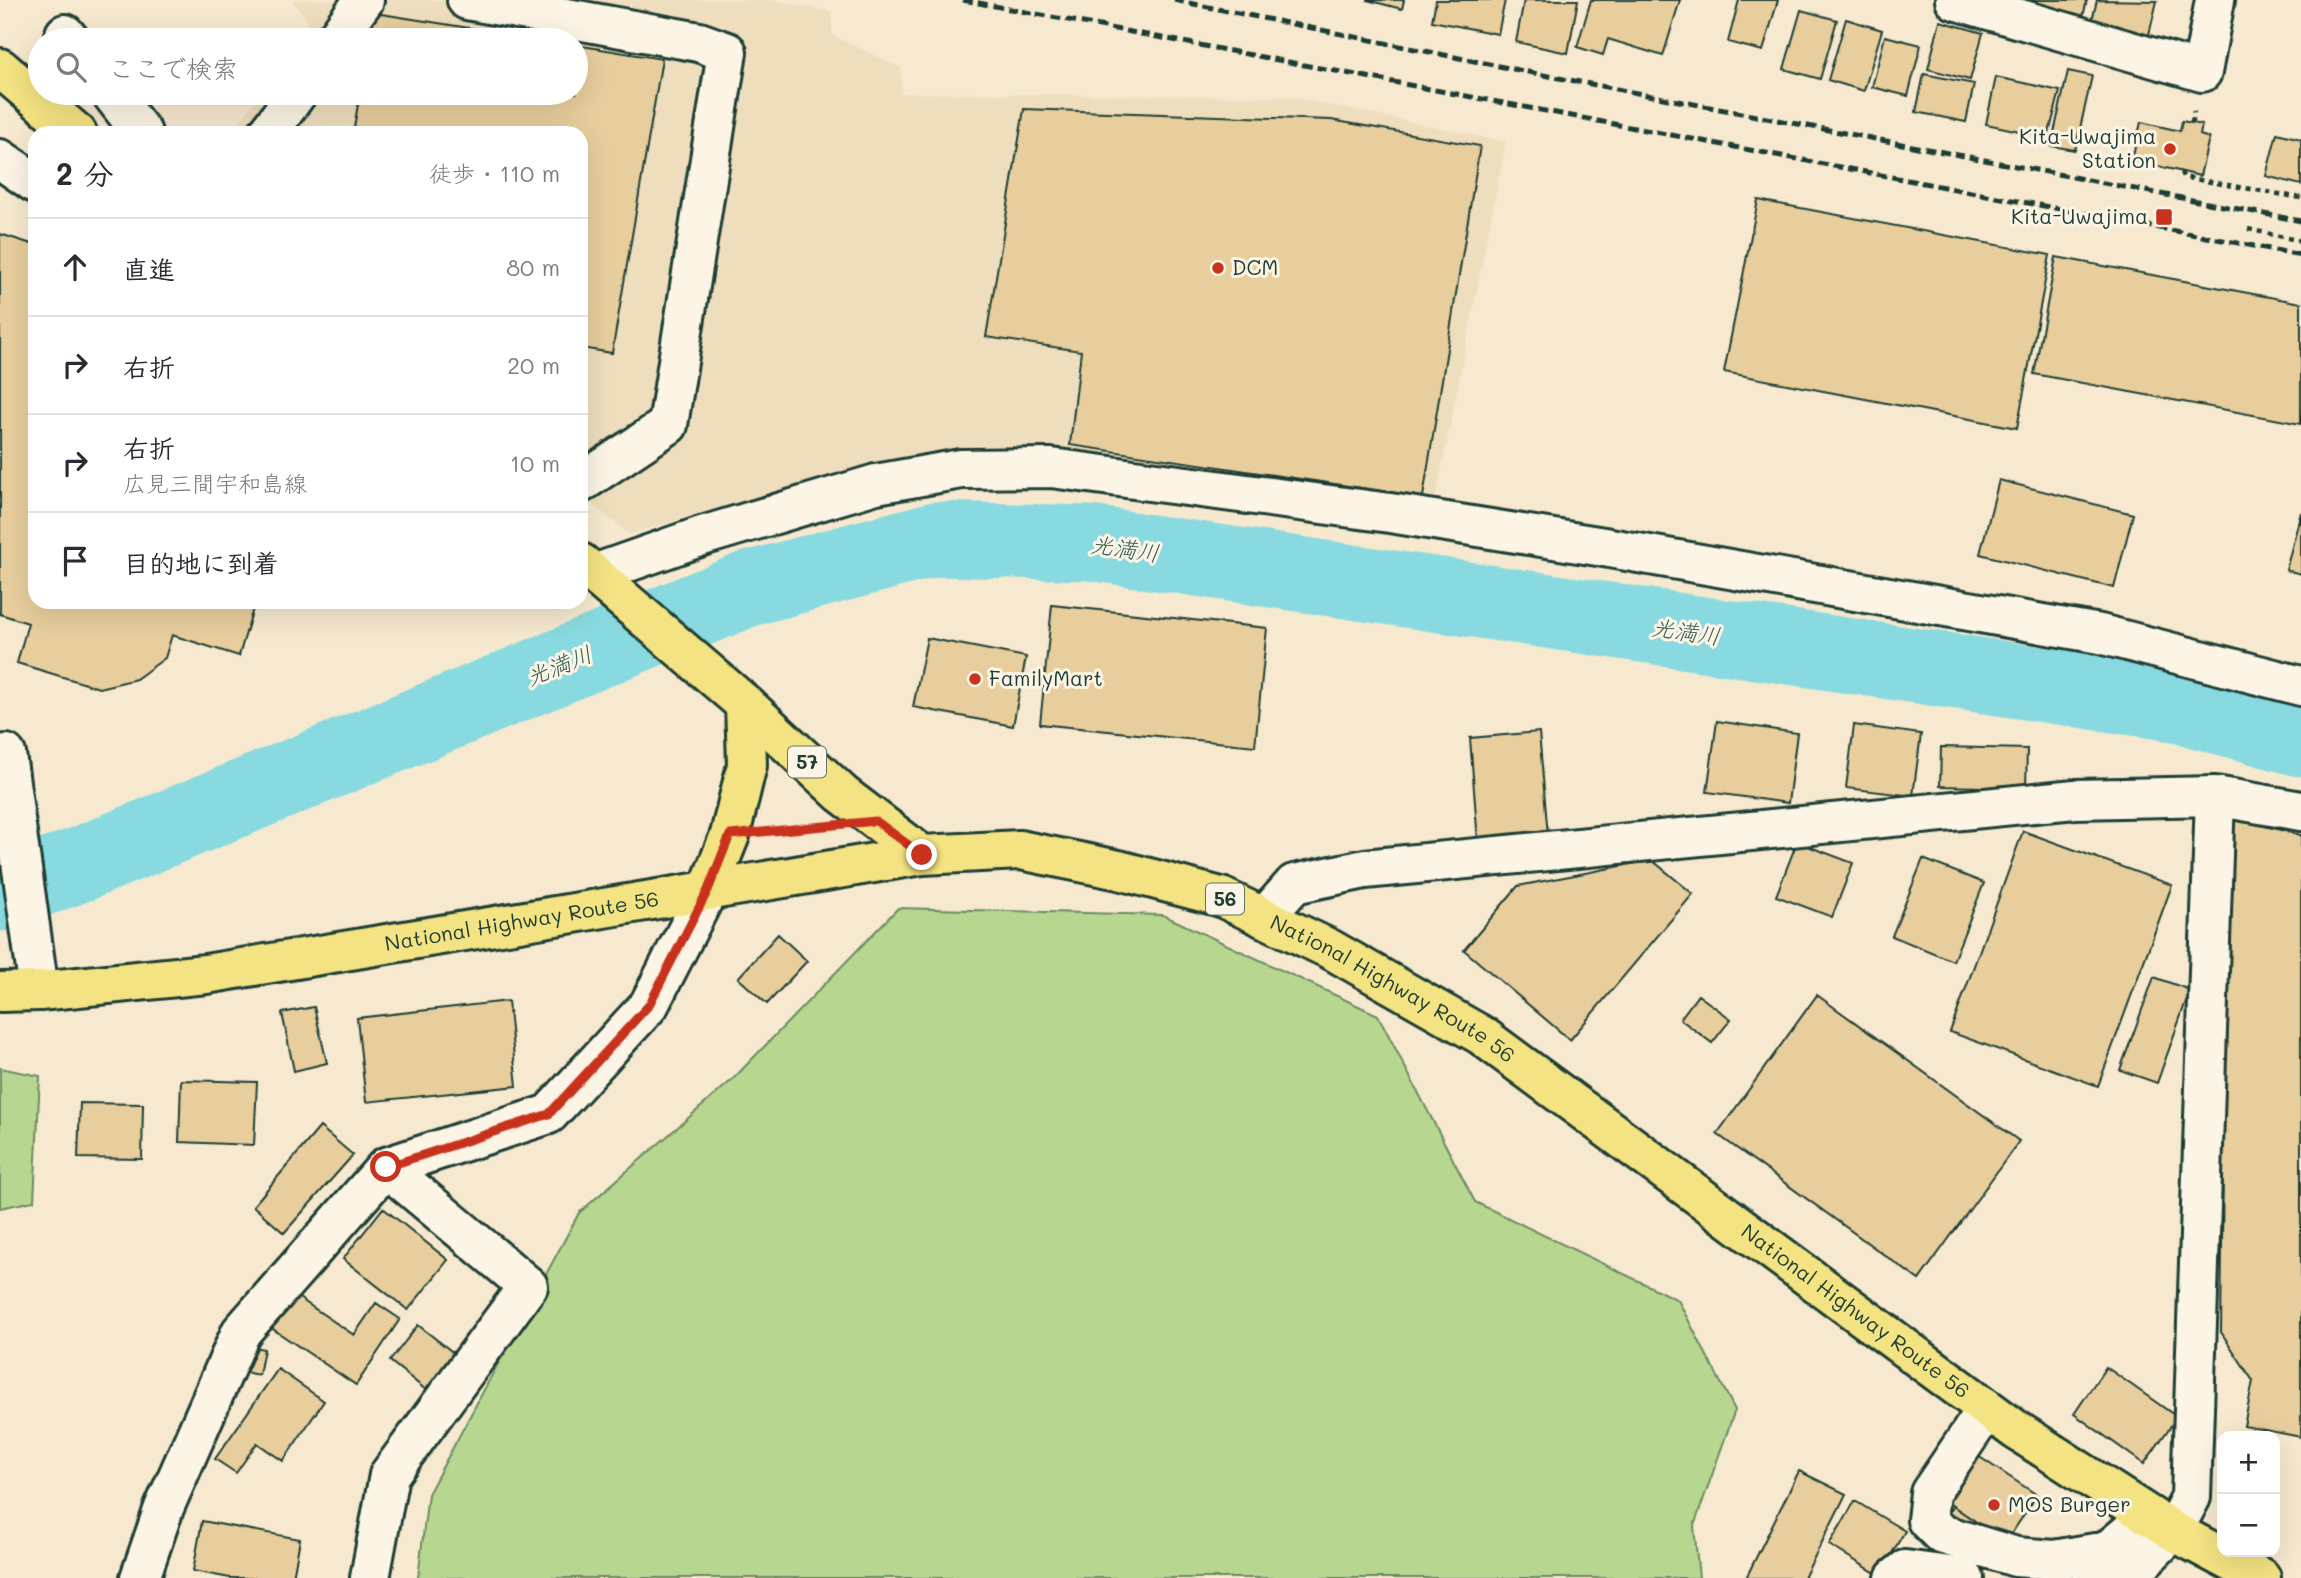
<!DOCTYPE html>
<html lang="ja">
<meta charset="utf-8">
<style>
:root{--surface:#fff;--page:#f7f7f7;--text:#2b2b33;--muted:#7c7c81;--line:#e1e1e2}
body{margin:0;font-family:Mali,"Klee One",sans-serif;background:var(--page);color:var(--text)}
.controls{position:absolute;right:21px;bottom:21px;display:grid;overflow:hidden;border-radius:14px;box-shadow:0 7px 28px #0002}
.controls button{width:63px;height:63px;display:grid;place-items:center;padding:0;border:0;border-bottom:2px solid var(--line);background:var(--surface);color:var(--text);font:35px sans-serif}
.stop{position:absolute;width:21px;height:21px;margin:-16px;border:5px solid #c8321e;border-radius:50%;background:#fff}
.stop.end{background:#c8321e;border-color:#fff;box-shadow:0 2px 7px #0008}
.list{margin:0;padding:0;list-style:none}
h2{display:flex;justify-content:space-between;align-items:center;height:91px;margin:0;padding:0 28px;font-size:30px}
h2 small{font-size:23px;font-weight:400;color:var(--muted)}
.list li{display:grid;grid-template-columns:46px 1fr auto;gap:21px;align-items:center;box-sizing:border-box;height:98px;padding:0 28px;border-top:2px solid var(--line)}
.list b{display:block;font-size:26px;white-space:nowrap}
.list p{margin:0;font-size:23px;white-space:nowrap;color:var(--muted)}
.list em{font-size:23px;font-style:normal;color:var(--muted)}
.icon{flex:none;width:38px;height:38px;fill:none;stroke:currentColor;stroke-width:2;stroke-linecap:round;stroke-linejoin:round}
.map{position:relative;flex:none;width:2301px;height:1578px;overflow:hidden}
.search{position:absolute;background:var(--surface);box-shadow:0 7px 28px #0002;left:28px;top:28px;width:560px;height:77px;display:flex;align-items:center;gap:18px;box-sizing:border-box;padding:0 24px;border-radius:38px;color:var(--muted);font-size:26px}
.panel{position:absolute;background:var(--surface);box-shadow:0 7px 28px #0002;left:28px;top:126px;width:560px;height:483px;border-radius:21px}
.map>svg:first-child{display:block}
.built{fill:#eedebd}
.green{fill:#b7d68f;stroke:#6b8a62;stroke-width:2}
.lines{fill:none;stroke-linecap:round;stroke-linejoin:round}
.river{stroke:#88dae0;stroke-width:75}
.building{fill:#e8ce9d;stroke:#1f3d34;stroke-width:2}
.minor-casing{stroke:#1f3d34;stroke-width:44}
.major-casing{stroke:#1f3d34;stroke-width:44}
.highway-casing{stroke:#1f3d34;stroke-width:44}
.path{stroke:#1f3d34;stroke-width:4.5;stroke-dasharray:5 5;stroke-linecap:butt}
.minor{stroke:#fcf5e5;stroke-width:38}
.major{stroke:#f4e382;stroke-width:38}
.highway{stroke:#f4e382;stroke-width:38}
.rail{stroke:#1f3d34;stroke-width:5;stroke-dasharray:10 5;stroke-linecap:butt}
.route{stroke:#c8321e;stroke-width:9}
.poi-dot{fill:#c8321e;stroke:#fcf5e5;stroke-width:2.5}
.labels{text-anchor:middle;stroke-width:6;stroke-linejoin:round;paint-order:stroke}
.shield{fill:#fcf5e5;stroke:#617469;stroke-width:2}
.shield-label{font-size:19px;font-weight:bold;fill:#1f3d34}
.poi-label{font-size:21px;fill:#1f3d34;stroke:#fcf5e5;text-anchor:start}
.street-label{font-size:21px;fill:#1f3d34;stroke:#fcf5e5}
.water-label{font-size:23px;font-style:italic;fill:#345c56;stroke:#fcf5e5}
</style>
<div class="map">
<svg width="2301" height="1578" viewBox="0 0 2301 1578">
<rect width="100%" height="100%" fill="#f6e9cf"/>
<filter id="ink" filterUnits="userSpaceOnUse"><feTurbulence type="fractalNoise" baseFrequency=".0143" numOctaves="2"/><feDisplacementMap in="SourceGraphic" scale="14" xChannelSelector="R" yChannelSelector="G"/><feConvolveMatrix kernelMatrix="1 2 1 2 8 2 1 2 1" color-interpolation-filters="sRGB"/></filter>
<g filter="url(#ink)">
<path class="built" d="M292 0H771L832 12V35L901 68 902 93 1291 97 1506 142 1435 502 1037 449 977 445 876 463 629 534 581 495V133H233L260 93H576V40H296L308 22Z"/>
<path class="green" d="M898 908 1163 915 1378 1015 1475 1202 1678 1300 1735 1410 1694 1526 1699 1578H418L428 1494 579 1213 732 1080Z
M0 1068 40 1076 34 1201 0 1208Z"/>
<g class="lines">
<path class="river" d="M0 894 81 864 748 589 936 539 1090 543 2174 704 2301 739"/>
</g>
<path class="building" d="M1367 0H1404L1402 9Z
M1436 0H1505L1498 34 1432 21Z
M1524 0H1578L1568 53 1516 42Z
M1591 0H1680L1663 56 1608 39 1603 55 1577 47Z
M1739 0H1778L1763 51 1728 42Z
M2033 0H2087L2081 25 2030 13Z
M2097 0 2157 1 2147 43 2090 29Z
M1801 10 1837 20 1820 79 1784 69Z
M375 13 545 40H370Z
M1846 19 1882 30 1864 91 1828 80Z
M1940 21 1983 33 1970 80 1928 69Z
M1885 36 1921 45 1908 96 1872 87Z
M576 45 662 59 612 353 581 348V133H353L360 93H576Z
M2068 71 2092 76 2075 150 2051 146Z
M1924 74 1974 84 1966 122 1916 112Z
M1996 77 2060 91 2048 137 1986 124Z
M1024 109 1331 120 1480 146 1423 497 1070 445 1081 351 986 337Z
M2182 121 2202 125 2200 135 2209 138 2200 176 2132 160 2141 122 2180 131Z
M2277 133 2301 139V185L2266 176Z
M1758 200 2050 255 2017 428 1724 372Z
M0 234 35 245V602H255L239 656 172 635 165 658 136 679 99 688 17 663 28 623 0 614Z
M2056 257 2301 303V424L2034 374Z
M1999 480 2133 514 2114 588 1980 554Z
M2301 512V574L2286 570Z
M1052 605 1267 628 1255 746 1040 724Z
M927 638 1026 657 1013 726 913 707Z
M1717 721 1797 733 1788 803 1707 792Z
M1854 725 1921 734 1913 796 1846 788Z
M1539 732 1548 836 1478 842 1470 738Z
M1941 747 2027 749 2026 788 1940 786Z
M2227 817 2301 835V1437L2244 1426 2253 1381 2221 1332Z
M2023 831 2172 885 2098 1086 1950 1032Z
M1797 842 1853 863 1832 917 1776 896Z
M1923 859 1984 883 1953 961 1892 936Z
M1652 860 1693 894 1570 1040 1464 950 1518 886Z
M778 934 807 961 767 1004 738 978Z
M2154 977 2190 990 2157 1083 2120 1070Z
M1698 995 1731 1019 1712 1043 1680 1019Z
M1817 995 2019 1141 1919 1280 1717 1134Z
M508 1001 517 1086 366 1102 357 1018Z
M314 1007 327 1063 294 1071 282 1013Z
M181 1080 257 1082 254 1145 179 1142Z
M80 1103 143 1104 142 1159 78 1158Z
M320 1127 353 1155 284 1233 253 1206Z
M383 1208 448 1260 408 1310 343 1259Z
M287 1290 354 1335 376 1303 400 1319 356 1385 264 1323Z
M418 1325 460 1358 431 1394 390 1361Z
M244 1345 264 1349 259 1375 239 1371Z
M2106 1367 2177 1417 2144 1464 2074 1414Z
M278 1369 324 1401 283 1461 257 1443 236 1473 215 1459Z
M1972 1452 2037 1495 2006 1542 1941 1498Z
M1799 1471 1846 1494 1804 1578H1746Z
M1855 1501 1905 1531 1879 1575 1829 1545Z
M1953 1506 1978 1523 1967 1538 1943 1522Z
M202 1521 300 1539 293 1578H230L193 1571Z"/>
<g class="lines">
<defs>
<path id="minor" d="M467 0 699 42 727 52 668 425 581 483
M1955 0 2202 72 2215 0
M65 34 70 40
M335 40 364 0
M111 93 142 133
M268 133 297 93
M0 159 35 183
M594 574 702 536 876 484 961 469 1051 468 1390 513 1604 547 2100 634 2301 686
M6 754 39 991
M1264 918 1294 884 1365 869 2075 799 2215 796 2301 811
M1987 1409 1930 1493 1927 1520 1941 1534 2016 1557 2054 1560 2107 1551 2149 1516
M140 1578 164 1508 241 1332 386 1167 549 1114 649 1005 708 890
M370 1578 389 1475 528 1286 386 1167
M1895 1578 1905 1570 1964 1578
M2092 1578 2132 1572 2173 1531 2191 1497 2215 796"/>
<path id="major" d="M0 68 77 133
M581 563 745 704 842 794 922 855
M708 890 730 835 747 765 745 704"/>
<g id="highway">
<path id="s1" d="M0 992 39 991 206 974 922 855 1020 850 1119 870 1221 897 1330 949 1481 1035 2016 1430 2173 1531 2261 1578"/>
</g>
</defs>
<use href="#minor" class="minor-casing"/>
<use href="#major" class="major-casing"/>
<use href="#highway" class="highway-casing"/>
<path class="path" d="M2192 123 2194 111
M2181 172 2183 177 2301 198
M2248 229 2301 241
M773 832 816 827"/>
<use href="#minor" class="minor"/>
<use href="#major" class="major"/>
<use href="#highway" class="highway"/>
<path class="rail" d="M963 0 2301 255
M1174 0 1528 72 2301 221"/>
</g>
</g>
<g class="lines" filter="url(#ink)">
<path class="route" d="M386 1167 549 1114 649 1005 708 890 730 835 876 821 922 855"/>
</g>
<g class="poi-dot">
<circle cx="2170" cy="149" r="7"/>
<rect x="2155" y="208" width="18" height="18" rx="3.5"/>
<circle cx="1218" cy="268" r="7"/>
<circle cx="975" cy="679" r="7"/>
<circle cx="1994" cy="1505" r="7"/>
</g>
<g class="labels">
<g class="shield">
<rect x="788" y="746.5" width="38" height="31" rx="5"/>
<rect x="1206" y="883.5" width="38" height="31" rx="5"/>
</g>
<g class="shield-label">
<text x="807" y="769">57</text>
<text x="1225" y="906">56</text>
</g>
<g class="poi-label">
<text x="2156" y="144" text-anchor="end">Kita-Uwajima<tspan x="2156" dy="24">Station</tspan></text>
<text x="2148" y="224" text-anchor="end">Kita-Uwajima</text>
<text x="1232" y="275">DCM</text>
<text x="989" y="686">FamilyMart</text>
<text x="2008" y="1512">MOS Burger</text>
</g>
<g class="street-label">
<text dy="7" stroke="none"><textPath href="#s1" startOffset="527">National Highway Route 56</textPath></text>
<text dy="7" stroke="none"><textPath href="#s1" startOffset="1432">National Highway Route 56</textPath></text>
<text dy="7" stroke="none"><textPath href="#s1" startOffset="1997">National Highway Route 56</textPath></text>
</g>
<g class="water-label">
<text transform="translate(1125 549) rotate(8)" y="8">光満川</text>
<text transform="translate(1686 632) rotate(8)" y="8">光満川</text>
<text transform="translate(559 666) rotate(-22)" y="8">光満川</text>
</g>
</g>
</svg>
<div class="controls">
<button>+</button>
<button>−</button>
</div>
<div class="stop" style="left:386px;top:1167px"></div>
<div class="stop end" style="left:922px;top:855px"></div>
<div class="search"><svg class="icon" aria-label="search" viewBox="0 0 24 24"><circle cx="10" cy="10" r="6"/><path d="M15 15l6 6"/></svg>ここで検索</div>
<section class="panel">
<h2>2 分<small>徒歩 · 110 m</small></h2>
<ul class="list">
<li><svg class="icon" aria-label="ahead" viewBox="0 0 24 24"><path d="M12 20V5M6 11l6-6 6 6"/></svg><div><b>直進</b></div><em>80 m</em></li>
<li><svg class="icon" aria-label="right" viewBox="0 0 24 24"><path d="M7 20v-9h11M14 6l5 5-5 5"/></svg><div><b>右折</b></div><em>20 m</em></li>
<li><svg class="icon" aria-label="right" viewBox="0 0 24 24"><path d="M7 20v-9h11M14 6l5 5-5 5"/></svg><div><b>右折</b><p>広見三間宇和島線</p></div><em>10 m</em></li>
<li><svg class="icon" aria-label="arrive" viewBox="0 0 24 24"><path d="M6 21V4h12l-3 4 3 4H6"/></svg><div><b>目的地に到着</b></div></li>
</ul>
</section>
</div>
